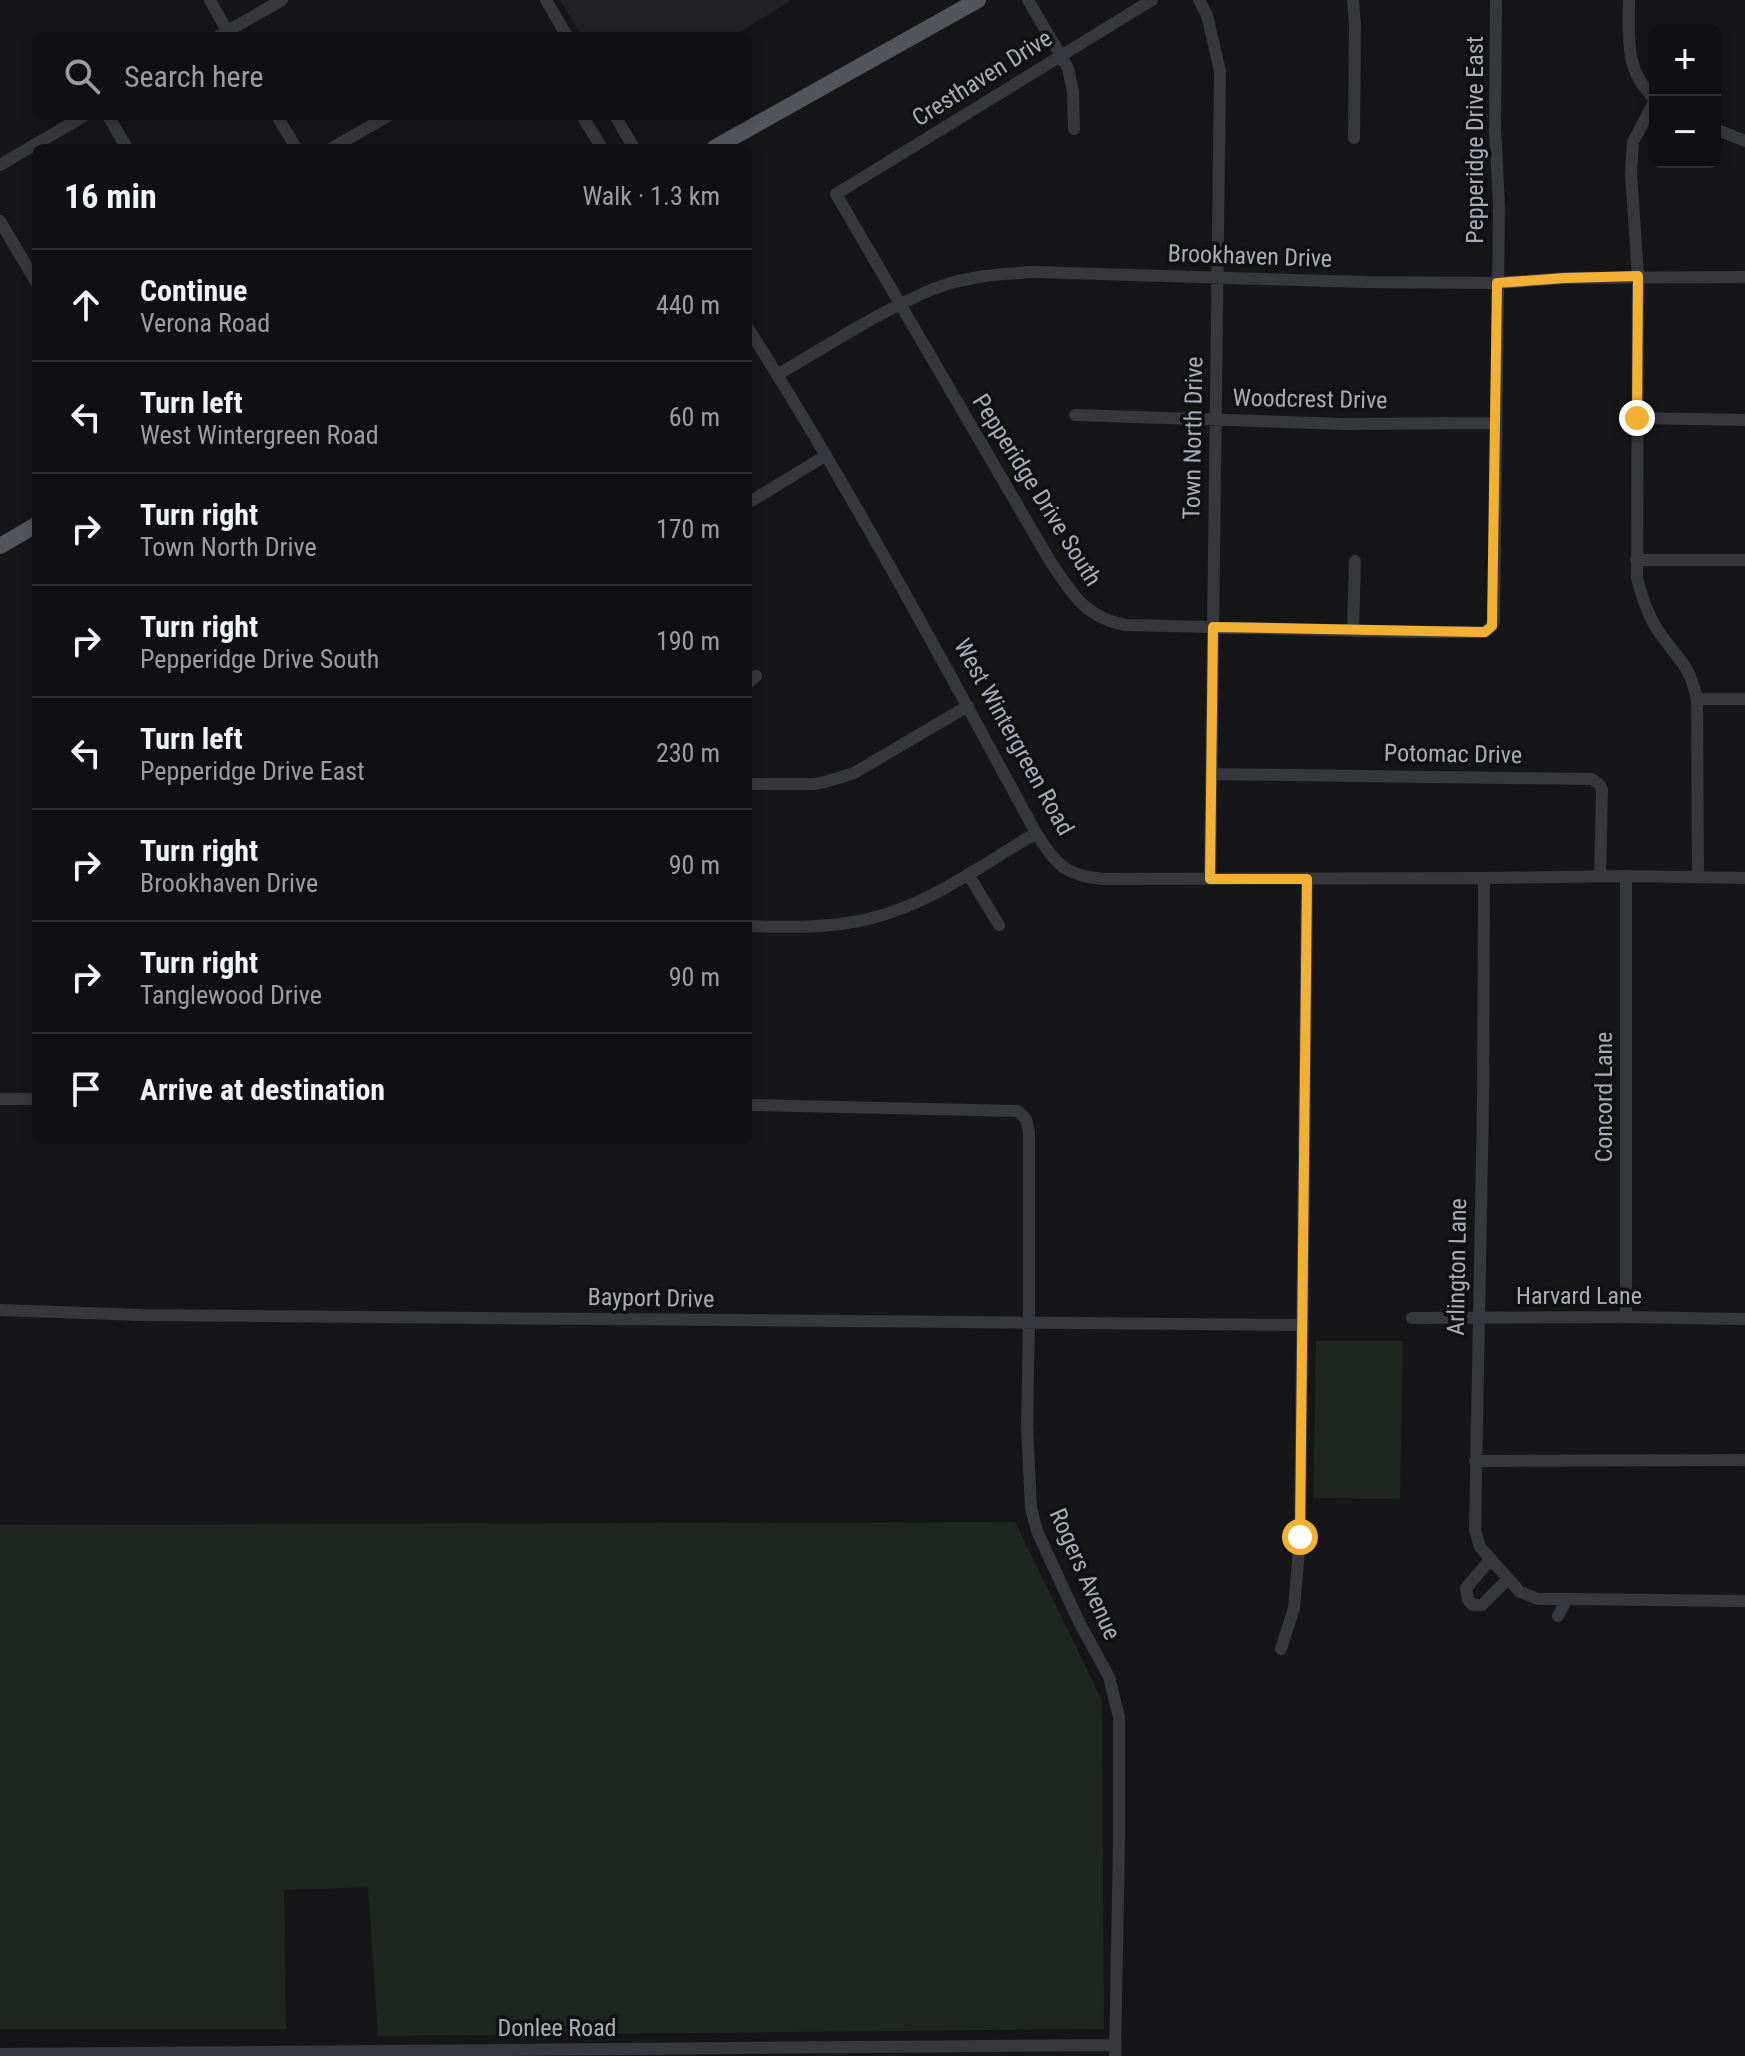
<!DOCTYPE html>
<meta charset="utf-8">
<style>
:root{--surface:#101012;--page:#19191b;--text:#f1f3f6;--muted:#9c9d9f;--line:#303032}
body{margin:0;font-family:"Roboto Condensed",sans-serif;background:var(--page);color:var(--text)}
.controls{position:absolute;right:24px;top:24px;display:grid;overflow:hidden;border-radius:12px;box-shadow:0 4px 12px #0003}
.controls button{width:72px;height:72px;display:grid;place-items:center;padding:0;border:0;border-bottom:2px solid var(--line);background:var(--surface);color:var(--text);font:40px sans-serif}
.stop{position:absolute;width:24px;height:24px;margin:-18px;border:6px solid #f2b134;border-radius:50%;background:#fff}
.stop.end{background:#f2b134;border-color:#fff;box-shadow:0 2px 8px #0008}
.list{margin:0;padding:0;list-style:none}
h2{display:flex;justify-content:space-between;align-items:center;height:104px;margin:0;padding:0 32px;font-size:34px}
h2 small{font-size:26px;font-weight:400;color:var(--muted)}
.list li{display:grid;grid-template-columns:52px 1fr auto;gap:24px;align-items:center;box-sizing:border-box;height:112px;padding:0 32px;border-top:2px solid var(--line)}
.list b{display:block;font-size:30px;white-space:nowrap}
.list p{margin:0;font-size:26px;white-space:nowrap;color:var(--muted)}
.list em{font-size:26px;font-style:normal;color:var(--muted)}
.icon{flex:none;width:44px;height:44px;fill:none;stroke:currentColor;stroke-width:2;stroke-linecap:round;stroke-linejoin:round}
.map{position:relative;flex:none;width:1745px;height:2056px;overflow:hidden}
.search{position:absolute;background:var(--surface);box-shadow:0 4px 12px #0003;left:32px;top:32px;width:720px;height:88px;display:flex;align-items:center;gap:20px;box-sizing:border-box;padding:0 28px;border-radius:12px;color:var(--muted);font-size:30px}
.panel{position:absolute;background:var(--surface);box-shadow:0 4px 12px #0003;left:32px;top:144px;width:720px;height:1000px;border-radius:12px}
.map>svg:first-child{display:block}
.built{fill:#222225}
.green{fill:#1e261f}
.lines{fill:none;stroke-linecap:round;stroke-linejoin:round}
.minor{stroke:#37383d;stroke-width:12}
.major{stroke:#53555c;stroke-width:16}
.route{stroke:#f2b134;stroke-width:10}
.labels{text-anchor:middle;stroke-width:7;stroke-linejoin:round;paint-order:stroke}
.street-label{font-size:24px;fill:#a8adb8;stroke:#111113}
</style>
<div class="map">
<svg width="1745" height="2056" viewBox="0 0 1745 2056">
<rect width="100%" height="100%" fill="#161618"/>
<path class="built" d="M560 0H792L733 36H582Z"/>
<path class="green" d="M1316 1341H1403L1400 1499 1313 1498Z
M1015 1522 1102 1700 1104 2029 378 2036 368 1887 284 1890 286 2029H0V1525Z"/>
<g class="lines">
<path class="minor" d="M210 0 230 36
M546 0 567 36
M1028 0 1068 68 1073 92 1074 129
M1152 0 836 194 1050 561C1072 593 1085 618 1126 625L1413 632H1485L1492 626 1494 622 1499 206 1495 128 1496 0
M1199 0 1207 15 1220 71 1210 879
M1353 0 1355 26 1354 138
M1629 0C1629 39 1624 70 1655 99
M219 36 282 0
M1655 100 1633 142 1631 173 1638 276 1637 578C1642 597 1648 617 1659 632 1679 661 1689 663 1697 699L1698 877
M108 116 127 148
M277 116 296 148
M582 116 602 148
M615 116 634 148
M1715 129 1745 141
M332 148 388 116
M0 165 84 116
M0 221 36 282
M748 328C852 492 944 663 1036 833 1057 865 1065 876 1104 879L1484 878 1626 876 1745 878
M777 375C827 346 883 309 936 288 967 276 1001 274 1034 272L1365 282 1497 283 1565 278 1745 277
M1075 415 1343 424 1496 423
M1637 418 1745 420
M748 503 825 456
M1636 560H1745
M1353 631 1355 561
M748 683 756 676
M1697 699H1745
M1212 774 1592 779 1600 785 1602 790 1600 876
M748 784H814L825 782 854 773 968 706
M968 874 999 925
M1626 876V1317
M1484 878 1483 1103 1475 1530 1480 1547 1520 1592 1538 1599H1567
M748 926C781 927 815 928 847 923 917 914 977 868 1036 833
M0 1099H36
M748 1105 1018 1111 1026 1119 1029 1132V1324L1027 1427 1031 1508 1037 1531 1054 1568 1079 1622 1109 1677 1119 1717V1843L1115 2056
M0 1310 142 1315 1301 1325
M1412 1318 1626 1317 1745 1319
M1475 1461 1745 1460
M1490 1560 1466 1588 1468 1600 1473 1605H1482L1508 1579
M1558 1616 1567 1599 1745 1601
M1281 1649 1294 1608 1300 1537 1307 879
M0 2054 1115 2045"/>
<path class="major" d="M714 148 978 0
M0 546 36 525"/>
</g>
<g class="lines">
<path class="route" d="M1300 1537 1307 879H1210L1213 627 1477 632H1485L1492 626 1497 283 1565 278 1638 276 1637 418"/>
</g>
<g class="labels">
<g class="street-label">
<text transform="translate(982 78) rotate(-32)" y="8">Cresthaven Drive</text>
<text transform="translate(1475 140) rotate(-90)" y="8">Pepperidge Drive East</text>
<text transform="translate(1250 256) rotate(2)" y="8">Brookhaven Drive</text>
<text transform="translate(1310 399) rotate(1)" y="8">Woodcrest Drive</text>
<text transform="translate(1193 438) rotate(-89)" y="8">Town North Drive</text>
<text transform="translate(1037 490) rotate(58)" y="8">Pepperidge Drive South</text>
<text transform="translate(1014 737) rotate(61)" y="8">West Wintergreen Road</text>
<text transform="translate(1453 754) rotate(1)" y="8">Potomac Drive</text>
<text transform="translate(1604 1097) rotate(-90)" y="8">Concord Lane</text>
<text transform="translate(1457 1267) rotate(-89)" y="8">Arlington Lane</text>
<text x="1579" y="1304">Harvard Lane</text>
<text transform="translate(651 1298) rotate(1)" y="8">Bayport Drive</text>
<text transform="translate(1085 1574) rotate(66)" y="8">Rogers Avenue</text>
<text x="557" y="2036">Donlee Road</text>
</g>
</g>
</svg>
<div class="controls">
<button>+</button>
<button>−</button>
</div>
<div class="stop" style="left:1300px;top:1537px"></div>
<div class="stop end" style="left:1637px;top:418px"></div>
<div class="search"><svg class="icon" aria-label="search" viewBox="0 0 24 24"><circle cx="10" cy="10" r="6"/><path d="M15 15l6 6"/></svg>Search here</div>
<section class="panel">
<h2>16 min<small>Walk · 1.3 km</small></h2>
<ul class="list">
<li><svg class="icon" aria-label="ahead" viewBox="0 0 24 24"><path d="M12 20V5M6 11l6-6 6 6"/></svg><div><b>Continue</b><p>Verona Road</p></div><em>440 m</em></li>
<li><svg class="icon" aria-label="left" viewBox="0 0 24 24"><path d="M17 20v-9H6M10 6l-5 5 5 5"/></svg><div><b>Turn left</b><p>West Wintergreen Road</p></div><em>60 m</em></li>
<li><svg class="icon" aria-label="right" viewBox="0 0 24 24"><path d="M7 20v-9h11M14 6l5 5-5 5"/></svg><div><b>Turn right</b><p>Town North Drive</p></div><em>170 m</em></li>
<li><svg class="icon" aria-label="right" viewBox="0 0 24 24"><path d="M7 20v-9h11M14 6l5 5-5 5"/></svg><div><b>Turn right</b><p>Pepperidge Drive South</p></div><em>190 m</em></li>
<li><svg class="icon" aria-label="left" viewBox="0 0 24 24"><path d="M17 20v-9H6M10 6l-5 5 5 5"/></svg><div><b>Turn left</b><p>Pepperidge Drive East</p></div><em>230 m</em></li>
<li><svg class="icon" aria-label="right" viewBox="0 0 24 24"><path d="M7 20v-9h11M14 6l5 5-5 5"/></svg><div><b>Turn right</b><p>Brookhaven Drive</p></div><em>90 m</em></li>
<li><svg class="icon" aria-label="right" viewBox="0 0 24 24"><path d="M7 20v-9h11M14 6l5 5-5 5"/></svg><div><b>Turn right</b><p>Tanglewood Drive</p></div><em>90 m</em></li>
<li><svg class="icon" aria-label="arrive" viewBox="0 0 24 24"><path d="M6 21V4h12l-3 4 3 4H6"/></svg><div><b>Arrive at destination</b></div></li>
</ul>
</section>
</div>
